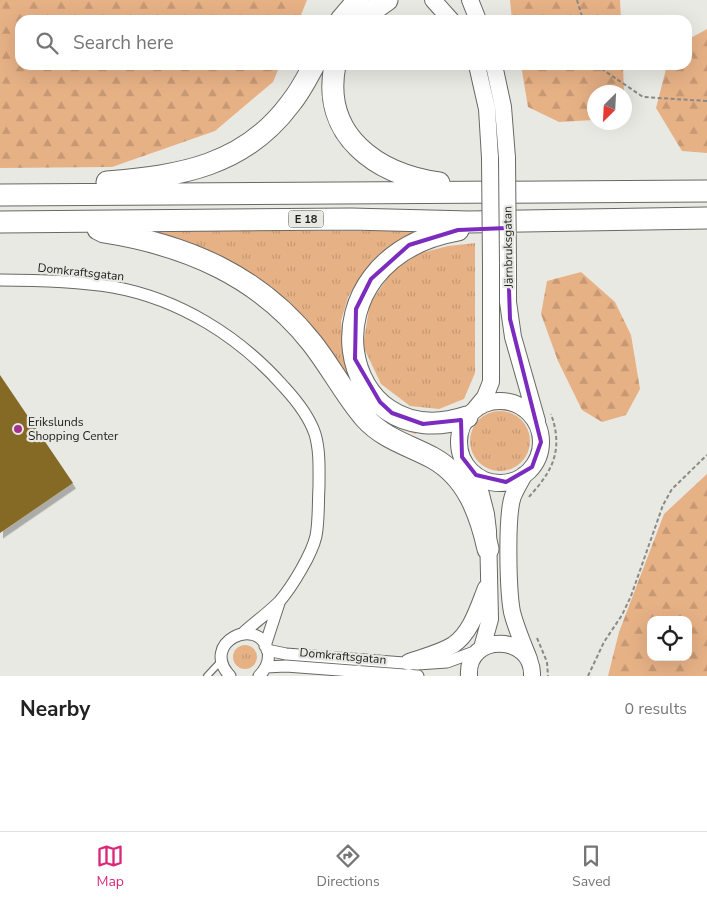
<!DOCTYPE html>
<meta charset="utf-8">
<style>
:root{--surface:#fff;--page:#f6f6f6;--text:#222;--muted:#767676;--line:#e0e0e0;--accent:#db2777}
body{margin:0;font-family:"Nunito Sans",sans-serif;background:var(--page);color:var(--text)}
.controls{position:absolute;right:15px;bottom:15px;display:grid;overflow:hidden;border-radius:10px;box-shadow:0 5px 20px #0002}
.controls button{width:45px;height:45px;display:grid;place-items:center;padding:0;border:0;border-bottom:1px solid var(--line);background:var(--surface);color:var(--text);font:25px sans-serif}
.compass{position:absolute;left:587px;top:85px;width:45px;height:45px;border-radius:50%;background:var(--surface);box-shadow:0 5px 20px #0002;rotate:204deg}
.list{margin:0;padding:0;list-style:none}
h2{display:flex;justify-content:space-between;align-items:center;height:65px;margin:0;padding:0 20px;font-size:21px}
h2 small{font-size:16px;font-weight:400;color:var(--muted)}
.icon{flex:none;width:28px;height:28px;fill:none;stroke:currentColor;stroke-width:2;stroke-linecap:round;stroke-linejoin:round}
.map{position:relative;flex:none;width:707px;height:676px;overflow:hidden}
.search{position:absolute;background:var(--surface);box-shadow:0 5px 20px #0002;left:15px;right:15px;top:15px;height:55px;display:flex;align-items:center;gap:12px;box-sizing:border-box;padding:0 18px;border-radius:15px;color:var(--muted);font-size:19px}
.sheet{height:155px;background:var(--surface)}
nav{display:flex;justify-content:space-around;align-items:center;box-sizing:border-box;height:70px;border-top:1px solid var(--line);background:var(--surface);font-size:14px;color:var(--muted)}
nav a{display:grid;justify-items:center;gap:2px}
nav .on{color:var(--accent)}
.map>svg:first-child{display:block}
.grass{fill:url(#grass-tufts)}
.forest{fill:url(#forest-firs);fill-rule:evenodd}
.building{fill:#856b28;filter:url(#shadow)}
.lines{fill:none;stroke-linecap:round;stroke-linejoin:round}
.lane-casing{stroke:#686964;stroke-width:8}
.street-casing{stroke:#686964;stroke-width:13}
.secondary-casing{stroke:#686964;stroke-width:18}
.highway-casing{stroke:#686964;stroke-width:23}
.path{stroke:#898985;stroke-width:2;stroke-dasharray:4 2.5;stroke-linecap:butt}
.lane{stroke:#fff;stroke-width:5.5}
.street{stroke:#fff;stroke-width:11}
.secondary{stroke:#fff;stroke-width:16}
.highway{stroke:#fff;stroke-width:21}
.secondary-bridge-casing{stroke:#686964;stroke-width:18;stroke-linecap:butt}
.secondary-bridge{stroke:#fff;stroke-width:16}
.marked{fill:none;stroke:#7b2cbf;stroke-width:4;stroke-linejoin:round}
.poi-dot{fill:#a3328f;stroke:#e9e9e4;stroke-width:2}
.labels{text-anchor:middle;stroke-width:4.5;stroke-linejoin:round;paint-order:stroke}
.shield{fill:#e9e9e4;stroke:#5a5a57;stroke-width:1}
.shield-label{font-size:11px;font-weight:bold;fill:#1c1c1a}
.street-label{font-size:12px;fill:#1c1c1a;stroke:#e9e9e4}
.poi-label{font-size:12px;fill:#1c1c1a;stroke:#e9e9e4;text-anchor:start}
</style>
<div class="map">
<svg width="707" height="676" viewBox="0 0 707 676">
<defs>
<pattern id="grass-tufts" width="24" height="20" patternUnits="userSpaceOnUse" patternTransform="scale(1.25)"><rect width="24" height="20" fill="#e7b186"/><path d="M3 7l-1-3M5 7V3M7 7l1-3M15 17l-1-3M17 17v-4M19 17l1-3" fill="none" stroke="#c69873"/></pattern>
<pattern id="forest-firs" width="22" height="20" patternUnits="userSpaceOnUse" patternTransform="scale(1.25)"><rect width="22" height="20" fill="#e7b186"/><path d="M5 1l3.5 6h-7zM16 11l3.5 6h-7z" fill="#c69873"/></pattern>
<filter id="shadow"><feDropShadow dx="3" dy="5.5" stdDeviation="0" flood-color="#0004"/></filter>
</defs>
<rect width="100%" height="100%" fill="#e9e9e4"/>
<path class="grass" d="M147 231H424L387 251 362 275 348 297 341 321 344 355 417 430 416 434 398 428 382 419 370 408 317 336Z
M475 243V373L464 399 439 409 410 406 381 384 363 346 370 303 394 269 421 253 448 246Z
M470 441a30 30 0 1 1 60 0a30 30 0 1 1-60 0Z
M233 657a12 12 0 1 1 24 0a12 12 0 1 1-24 0Z"/>
<path class="forest" d="M0 0H307L299 20H20V65H280L273 82 215 131 112 167 0 168Z
M510 0H620L621 20H512Z
M707 29V153L682 151 656 108 667 65H687V40Z
M521 65H623L624 92H594V120L559 122 528 107Z
M581 272 615 302 631 335 640 389 626 415 602 422 582 410 558 361 541 314 547 281Z
M707 474V676H608L619 632 664 514ZM651 620H688V657H651Z"/>
<path class="building" d="M0 375 73 483 0 533Z"/>
<g class="lines">
<defs>
<path id="lane" d="M207 676 221 661"/>
<path id="street" d="M0 280C38 280 76 281 113 287 180 299 240 337 284 387 296 400 309 416 315 434 320 451 319 469 319 487 318 503 319 520 316 536 312 554 292 587 279 602 268 613 254 623 242 634
M265 646 279 603
M267 650 286 654 417 664 447 662 477 651
M266 667 286 666 418 676
M230 676C199 643 258 614 268 651 270 661 266 669 259 676"/>
<path id="secondary" d="M433 0 451 20
M470 0 478 20
M477 65 487 109 490 158
M494 65 503 107 507 158
M508 267V302L513 337 537 421
M459 442a41 41 0 1 1 82 0a41 41 0 1 1-82 0Z
M475 409 485 397 491 382V264
M476 475 486 514 488 531 490 619 482 648
M524 475C520 482 516 489 513 496 506 515 508 591 512 612 516 628 523 644 529 659
M409 662C423 657 440 653 453 645 471 633 478 608 486 588
M469 676C466 632 534 634 532 676"/>
<path id="highway" d="M341 20 358 0
M359 20 387 0
M335 65C321 136 377 174 439 183
M107 182C180 176 244 166 290 104 300 92 307 78 314 65
M0 195 707 191
M0 222 351 219 469 222 707 218
M98 229 104 232C187 245 259 276 312 343 331 367 345 395 365 418 384 439 409 445 433 458 467 477 480 513 488 549
M458 230C297 259 337 460 467 417"/>
</defs>
<use href="#lane" class="lane-casing"/>
<use href="#street" class="street-casing"/>
<use href="#secondary" class="secondary-casing"/>
<use href="#highway" class="highway-casing"/>
<path class="path" d="M577 0 583 20
M596 65 643 97 707 101
M529 497C533 492 538 487 542 481 558 460 560 439 551 414
M537 638 547 662 548 676
M588 676 604 642 622 615 631 596 663 505 672 489 707 455"/>
<use href="#lane" class="lane"/>
<use href="#street" class="street"/>
<use href="#secondary" class="secondary"/>
<use href="#highway" class="highway"/>
<defs>
<path id="secondary-bridge" d="M490 158 491 264
M507 158 508 267"/>
</defs>
<use href="#secondary-bridge" class="secondary-bridge-casing"/>
<use href="#secondary-bridge" class="secondary-bridge"/>
</g>
<path class="marked" d="M507 228 510 319 541 442 532 467 506 482 476 475 462 457 461 420 423 424 392 413 380 402 355 359 356 309 371 279 409 245 458 230Z"/>
<circle class="poi-dot" cx="18" cy="429" r="5"/>
<g class="labels">
<rect class="shield" x="288.5" y="210.5" width="35" height="17" rx="4"/>
<g class="shield-label">
<text x="306" y="223">E 18</text>
</g>
<g class="street-label">
<text transform="translate(508 247) rotate(-91)" y="4">Järnbruksgatan</text>
<text transform="translate(81 272) rotate(6)" y="4">Domkraftsgatan</text>
<text transform="translate(343 656) rotate(5)" y="4">Domkraftsgatan</text>
</g>
<g class="poi-label">
<text x="28" y="426">Erikslunds<tspan x="28" dy="14">Shopping Center</tspan></text>
</g>
</g>
</svg>
<div class="controls">
<button><svg class="icon" aria-label="locate" viewBox="0 0 24 24"><circle cx="12" cy="12" r="6"/><path d="M12 2v4M12 18v4M2 12h4M18 12h4"/></svg></button>
</div>
<svg class="compass" viewBox="-18 -18 36 36"><path d="M0-13l5 13h-10z" fill="#e53935"/><path d="M0 13l5-13h-10z" fill="#767676"/></svg>
<div class="search"><svg class="icon" aria-label="search" viewBox="0 0 24 24"><circle cx="10" cy="10" r="6"/><path d="M15 15l6 6"/></svg>Search here</div>
</div>
<section class="sheet">
<h2>Nearby<small>0 results</small></h2>
<ul class="list">
</ul>
</section>
<nav>
<a class="on"><svg class="icon" aria-label="map" viewBox="0 0 24 24"><path d="M3 6l6-2 6 2 6-2v14l-6 2-6-2-6 2zM9 4v14M15 6v14"/></svg>Map</a>
<a><svg class="icon" aria-label="directions" viewBox="0 0 24 24"><path d="M12 3l9 9-9 9-9-9zM9 14v-3h6M13 9l2 2-2 2"/></svg>Directions</a>
<a><svg class="icon" aria-label="saved" viewBox="0 0 24 24"><path d="M7 4h10v16l-5-4-5 4z"/></svg>Saved</a>
</nav>
